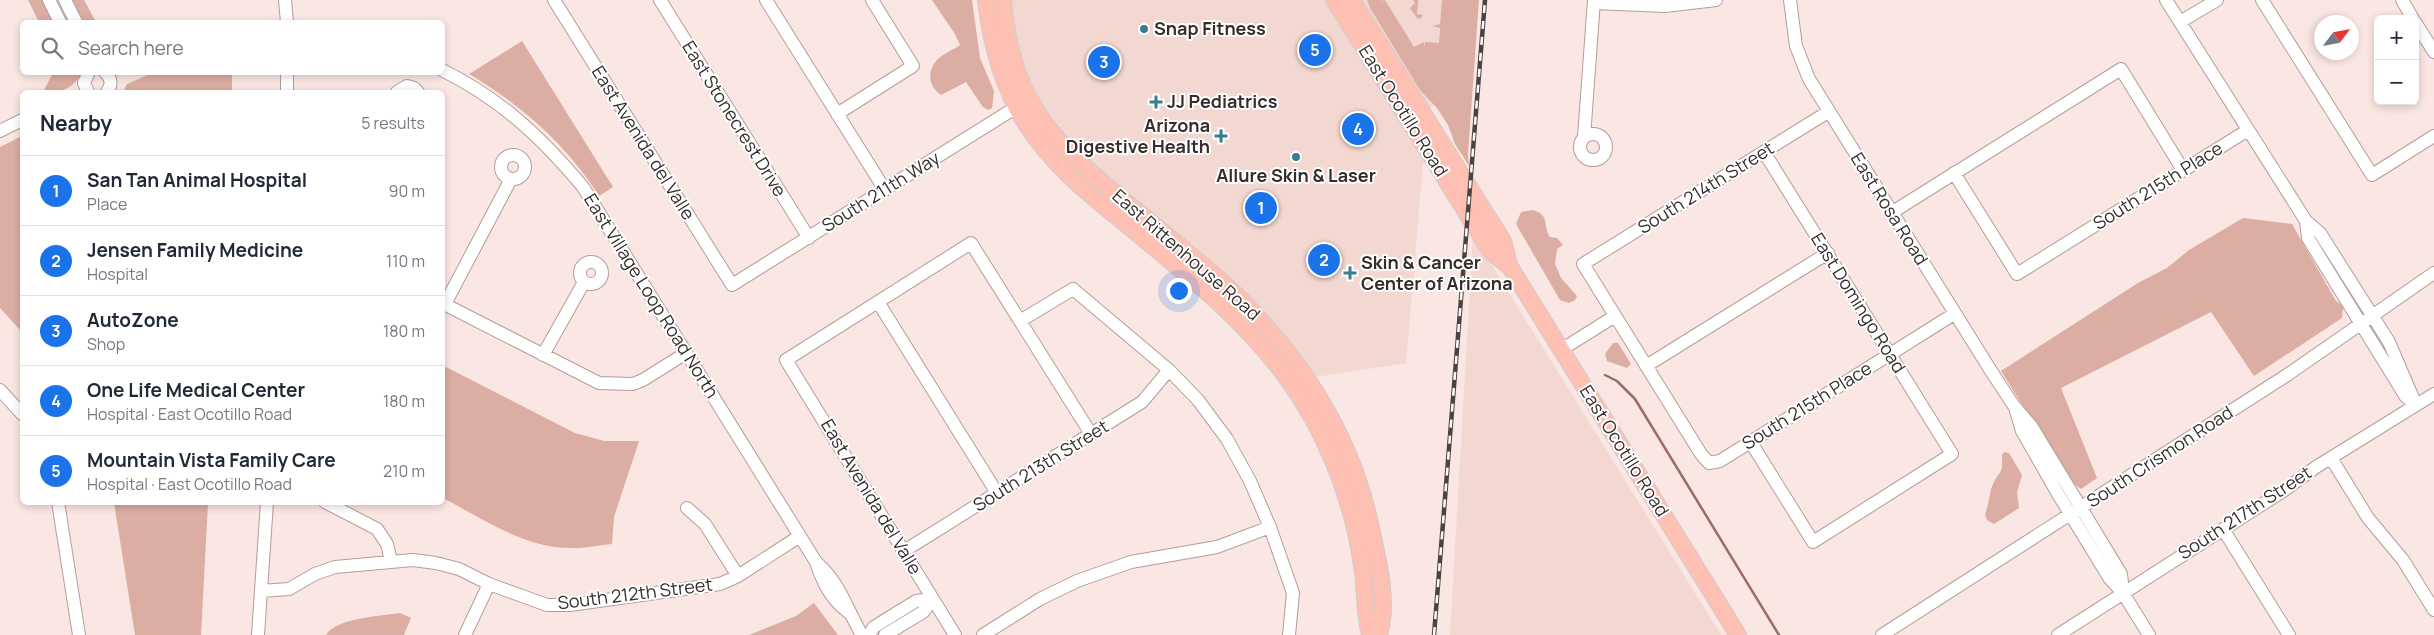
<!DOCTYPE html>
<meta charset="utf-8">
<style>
:root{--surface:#fff;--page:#f2f2f3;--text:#1f2937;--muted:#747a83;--line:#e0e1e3;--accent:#1a73e8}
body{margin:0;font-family:Manrope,sans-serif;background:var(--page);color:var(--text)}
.controls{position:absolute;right:15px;top:15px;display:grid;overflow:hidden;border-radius:8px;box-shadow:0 2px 8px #0003}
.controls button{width:45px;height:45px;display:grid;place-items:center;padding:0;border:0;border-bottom:1px solid var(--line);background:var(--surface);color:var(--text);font:25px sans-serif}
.compass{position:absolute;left:2314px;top:15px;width:45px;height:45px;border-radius:50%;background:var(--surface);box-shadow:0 2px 8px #0003;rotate:58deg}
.you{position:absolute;left:1178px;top:290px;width:18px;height:18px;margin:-12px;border:4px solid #fff;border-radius:50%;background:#1a73e8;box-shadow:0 0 0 8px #1a73e833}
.badge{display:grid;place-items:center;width:32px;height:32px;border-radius:50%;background:var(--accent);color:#fff;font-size:16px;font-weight:700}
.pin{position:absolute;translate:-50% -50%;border:2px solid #fff;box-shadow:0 1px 5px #0006}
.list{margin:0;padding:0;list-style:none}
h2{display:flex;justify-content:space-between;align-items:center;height:65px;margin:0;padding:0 20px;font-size:21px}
h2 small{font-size:16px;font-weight:400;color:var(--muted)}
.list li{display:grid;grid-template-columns:32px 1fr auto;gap:15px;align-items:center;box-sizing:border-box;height:70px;padding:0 20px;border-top:1px solid var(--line)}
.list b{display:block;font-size:19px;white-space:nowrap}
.list p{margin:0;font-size:16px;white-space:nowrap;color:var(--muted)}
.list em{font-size:16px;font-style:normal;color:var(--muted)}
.icon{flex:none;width:28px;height:28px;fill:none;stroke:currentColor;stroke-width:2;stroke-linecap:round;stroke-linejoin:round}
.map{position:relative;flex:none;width:2434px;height:635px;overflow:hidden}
.search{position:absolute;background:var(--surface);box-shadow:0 2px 8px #0003;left:20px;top:20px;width:425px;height:55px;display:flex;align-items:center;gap:12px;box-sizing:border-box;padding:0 18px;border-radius:8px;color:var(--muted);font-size:19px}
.panel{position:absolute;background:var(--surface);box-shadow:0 2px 8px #0003;left:20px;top:90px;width:425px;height:415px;border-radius:8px}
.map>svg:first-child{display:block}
.built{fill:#f3d7d1}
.green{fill:#dcada3}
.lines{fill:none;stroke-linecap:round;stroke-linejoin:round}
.stream{stroke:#9a6e65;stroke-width:2.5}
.minor-casing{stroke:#b19e9a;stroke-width:14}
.major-casing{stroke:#cecdcc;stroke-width:18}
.minor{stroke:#fff;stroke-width:12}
.major{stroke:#fec0b3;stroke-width:16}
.rail-casing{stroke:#4c4341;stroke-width:4.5}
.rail{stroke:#fff;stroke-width:2.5;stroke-dasharray:8;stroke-linecap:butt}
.poi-dot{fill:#387d8b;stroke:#fff;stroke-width:2}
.labels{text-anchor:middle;stroke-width:4;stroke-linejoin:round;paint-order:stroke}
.poi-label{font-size:18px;font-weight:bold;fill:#342d2b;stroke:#fff;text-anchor:start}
.street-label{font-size:18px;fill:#342d2b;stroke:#fff}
</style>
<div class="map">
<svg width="2434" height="635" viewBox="0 0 2434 635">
<rect width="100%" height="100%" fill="#fae6e2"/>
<path class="built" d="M1010 0H1328L1424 152 1406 363 1315 377 1291 343 1267 317 1085 158 1057 127 1104 97 1056 127 1028 80 1014 34Z
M1362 0H1442L1434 105 1429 108Z
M1473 235 1721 635H1450Z"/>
<path class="green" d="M28 0H45L56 22H39Z
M70 0H84L96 22H81Z
M932 0H972L980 58 994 91 992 108 988 110 983 107 966 82 941 95C930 87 927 75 934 64 938 56 953 50 960 45L955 34Z
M1367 0H1384L1380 4 1385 0 1414 47 1424 42V48L1425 42 1439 43 1440 28 1433 26 1440 24 1442 0H1479L1468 154 1469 166 1455 144 1448 125 1437 108 1420 90 1370 8Z
M1413 0H1418L1417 14 1423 15 1420 19 1417 18 1410 8 1415 3Z
M522 41 613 187 599 196C567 145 520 104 469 74Z
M155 72 232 73V92H123L127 84Z
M53 73H79L80 75C73 90 57 93 43 92Z
M22 136V332L0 308V147Z
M1533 210C1551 216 1542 225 1550 237L1557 238 1563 245 1557 249 1555 264 1561 278 1577 296 1575 300 1569 303 1560 300 1516 224 1521 212Z
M2243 218 2292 224 2336 301 2343 306 2342 318 2254 376 2211 312 2061 388 2097 478 2081 489 2070 481 2001 371 2138 283 2167 268 2189 250Z
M1613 343H1618L1631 364 1627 368 1607 361 1605 354Z
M442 365 575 433 604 441H639L614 517 612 544C598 545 583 549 570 548 525 548 481 518 443 498Z
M2004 452 2009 453 2022 475 2017 492 2019 508 1994 524 1987 520 1985 514C1989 505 1990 489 1993 484 2001 468 2003 475 2002 455Z
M114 503H208L201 635H135Z
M814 603 838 635H749L796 616Z
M400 613 411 618 404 635H326C336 618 381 616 400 613Z"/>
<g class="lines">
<path class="stream" d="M1605 375 1617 381 1635 399 1779 635"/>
<defs>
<path id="minor" d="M49 0 60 22
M65 0 76 22
M285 0 287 22
M554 0 732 285 1023 103
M660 0 809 238
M766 0 885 190
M1790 0 1796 46 1809 79 1991 371 2014 406 2032 427 2121 574 2123 593
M2166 0 2306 221 2320 233 2389 342 2416 405
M2262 0 2372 175 2434 136
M2402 0 2413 19
M1594 3 1665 6 1716 0
M2180 22 2217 0
M2415 22 2434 52
M442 70C501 99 542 138 583 187L816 562C823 583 831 599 848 612
M105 72C112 79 112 85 107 92
M88 92 84 83 89 72
M287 92V72
M397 92 407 86 414 88 418 92
M1828 112 1583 264 1701 454 1709 463 1720 461 1954 314
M837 114 913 66 872 0
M0 131 22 120
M1580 147a13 13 0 1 1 26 0a13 13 0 1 1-26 0Z
M1584 137 1594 0
M501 167a12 12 0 1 1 24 0a12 12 0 1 1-24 0Z
M1954 173 2017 274 2248 130
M1891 213 2121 69 2183 170
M2306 221 2308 238 2406 397 2414 403
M580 273a11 11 0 1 1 22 0a11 11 0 1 1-22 0Z
M878 302 997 493
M442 303 599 383 633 384 643 380 686 353
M445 304 511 179
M1020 321 1073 289 1169 370 1198 400 1227 439 1250 481 1270 527 1293 593 1289 635
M1561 350 1615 316
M543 355 584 282
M1646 366 1828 253
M0 390 22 414
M2016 411 2022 431 2058 494 2110 579 2123 593 2149 635
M1750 441 1813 542 1952 454 1764 152
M2331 458 2368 518 2403 560 2434 610
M58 502 79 635
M325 502 377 529 387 544 391 561
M687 508 705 524 738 576
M2223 529 2289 635
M904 551 1142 402 1169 370
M816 562C841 584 846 608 862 635
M261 591 289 589 315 574 335 567 413 560 436 563 459 569 489 584 547 605H570L720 584 738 576 800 536
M258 635 267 502
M465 635 489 584
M869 635 874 627 916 601 933 599
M885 635 923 612 933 599
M955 635 786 360 971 243 1091 434
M983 635 1040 599 1077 581 1131 562 1217 547 1270 527
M1882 635 2287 375 2434 273
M2058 635 2283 491 2316 467 2434 394"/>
<path id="major" d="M986 0C991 44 1002 86 1026 124 1052 165 1090 195 1127 225 1184 272 1242 317 1286 377 1326 431 1353 500 1362 566 1366 589 1364 613 1370 635
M1003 0C1006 34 1013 70 1030 100 1051 139 1083 166 1116 194 1155 226 1195 257 1232 291 1300 355 1352 436 1371 528 1378 559 1389 604 1379 635
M1334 0 1479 233 1492 253 1510 267
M1352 0 1503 241 1510 267 1738 635"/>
</defs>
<use href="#minor" class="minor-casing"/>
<use href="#major" class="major-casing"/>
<use href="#minor" class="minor"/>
<use href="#major" class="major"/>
<defs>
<path id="rail" d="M1434 635 1485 0"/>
</defs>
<use href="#rail" class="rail-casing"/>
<use href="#rail" class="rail"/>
</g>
<g class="poi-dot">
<circle cx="1144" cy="29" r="5"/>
<path d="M1153.5 94.5h5v5h5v5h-5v5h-5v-5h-5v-5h5z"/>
<path d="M1218.5 128.5h5v5h5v5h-5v5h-5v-5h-5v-5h5z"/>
<circle cx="1296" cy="157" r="5"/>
<path d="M1347.5 265.5h5v5h5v5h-5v5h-5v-5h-5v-5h5z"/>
</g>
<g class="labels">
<g class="poi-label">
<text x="1154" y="35">Snap Fitness</text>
<text x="1167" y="108">JJ Pediatrics</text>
<text x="1210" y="132" text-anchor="end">Arizona<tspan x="1210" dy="21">Digestive Health</tspan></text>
<text x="1296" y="182" text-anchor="middle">Allure Skin &amp; Laser</text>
<text x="1361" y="269">Skin &amp; Cancer<tspan x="1361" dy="21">Center of Arizona</tspan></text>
</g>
<g class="street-label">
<text transform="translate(1403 111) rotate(58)" y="6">East Ocotillo Road</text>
<text transform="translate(734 119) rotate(58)" y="6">East Stonecrest Drive</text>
<text transform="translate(643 143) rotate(58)" y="6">East Avenida del Valle</text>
<text transform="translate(2158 186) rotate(-32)" y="6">South 215th Place</text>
<text transform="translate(1706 188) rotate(-32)" y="6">South 214th Street</text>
<text transform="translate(881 192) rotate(-32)" y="6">South 211th Way</text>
<text transform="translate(1889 209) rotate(58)" y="6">East Rosa Road</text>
<text transform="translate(1186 255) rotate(41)" y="6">East Rittenhouse Road</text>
<text transform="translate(651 296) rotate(58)" y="6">East Village Loop Road North</text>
<text transform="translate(1858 303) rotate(58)" y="6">East Domingo Road</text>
<text transform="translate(1807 406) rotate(-32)" y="6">South 215th Place</text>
<text transform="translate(1624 451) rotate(58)" y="6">East Ocotillo Road</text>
<text transform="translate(2160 457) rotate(-33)" y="6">South Crismon Road</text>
<text transform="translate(1041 466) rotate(-32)" y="6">South 213th Street</text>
<text transform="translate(871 497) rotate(59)" y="6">East Avenida del Valle</text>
<text transform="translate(2245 513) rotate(-33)" y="6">South 217th Street</text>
<text transform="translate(635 594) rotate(-7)" y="6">South 212th Street</text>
</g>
</g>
</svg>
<div class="controls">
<button>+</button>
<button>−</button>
</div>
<svg class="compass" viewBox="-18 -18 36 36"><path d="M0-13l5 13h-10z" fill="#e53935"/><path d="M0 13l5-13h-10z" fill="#747a83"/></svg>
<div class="you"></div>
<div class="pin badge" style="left:1261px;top:208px">1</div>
<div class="pin badge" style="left:1324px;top:260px">2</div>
<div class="pin badge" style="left:1104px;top:62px">3</div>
<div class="pin badge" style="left:1358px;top:129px">4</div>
<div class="pin badge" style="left:1315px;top:50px">5</div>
<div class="search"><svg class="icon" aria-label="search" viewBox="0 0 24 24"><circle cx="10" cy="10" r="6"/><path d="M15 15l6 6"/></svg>Search here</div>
<section class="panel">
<h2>Nearby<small>5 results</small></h2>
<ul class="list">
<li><span class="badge">1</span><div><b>San Tan Animal Hospital</b><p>Place</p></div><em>90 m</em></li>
<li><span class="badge">2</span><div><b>Jensen Family Medicine</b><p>Hospital</p></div><em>110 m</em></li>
<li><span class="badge">3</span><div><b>AutoZone</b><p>Shop</p></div><em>180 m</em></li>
<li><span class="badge">4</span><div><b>One Life Medical Center</b><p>Hospital · East Ocotillo Road</p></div><em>180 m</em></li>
<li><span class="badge">5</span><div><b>Mountain Vista Family Care</b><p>Hospital · East Ocotillo Road</p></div><em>210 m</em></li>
</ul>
</section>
</div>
